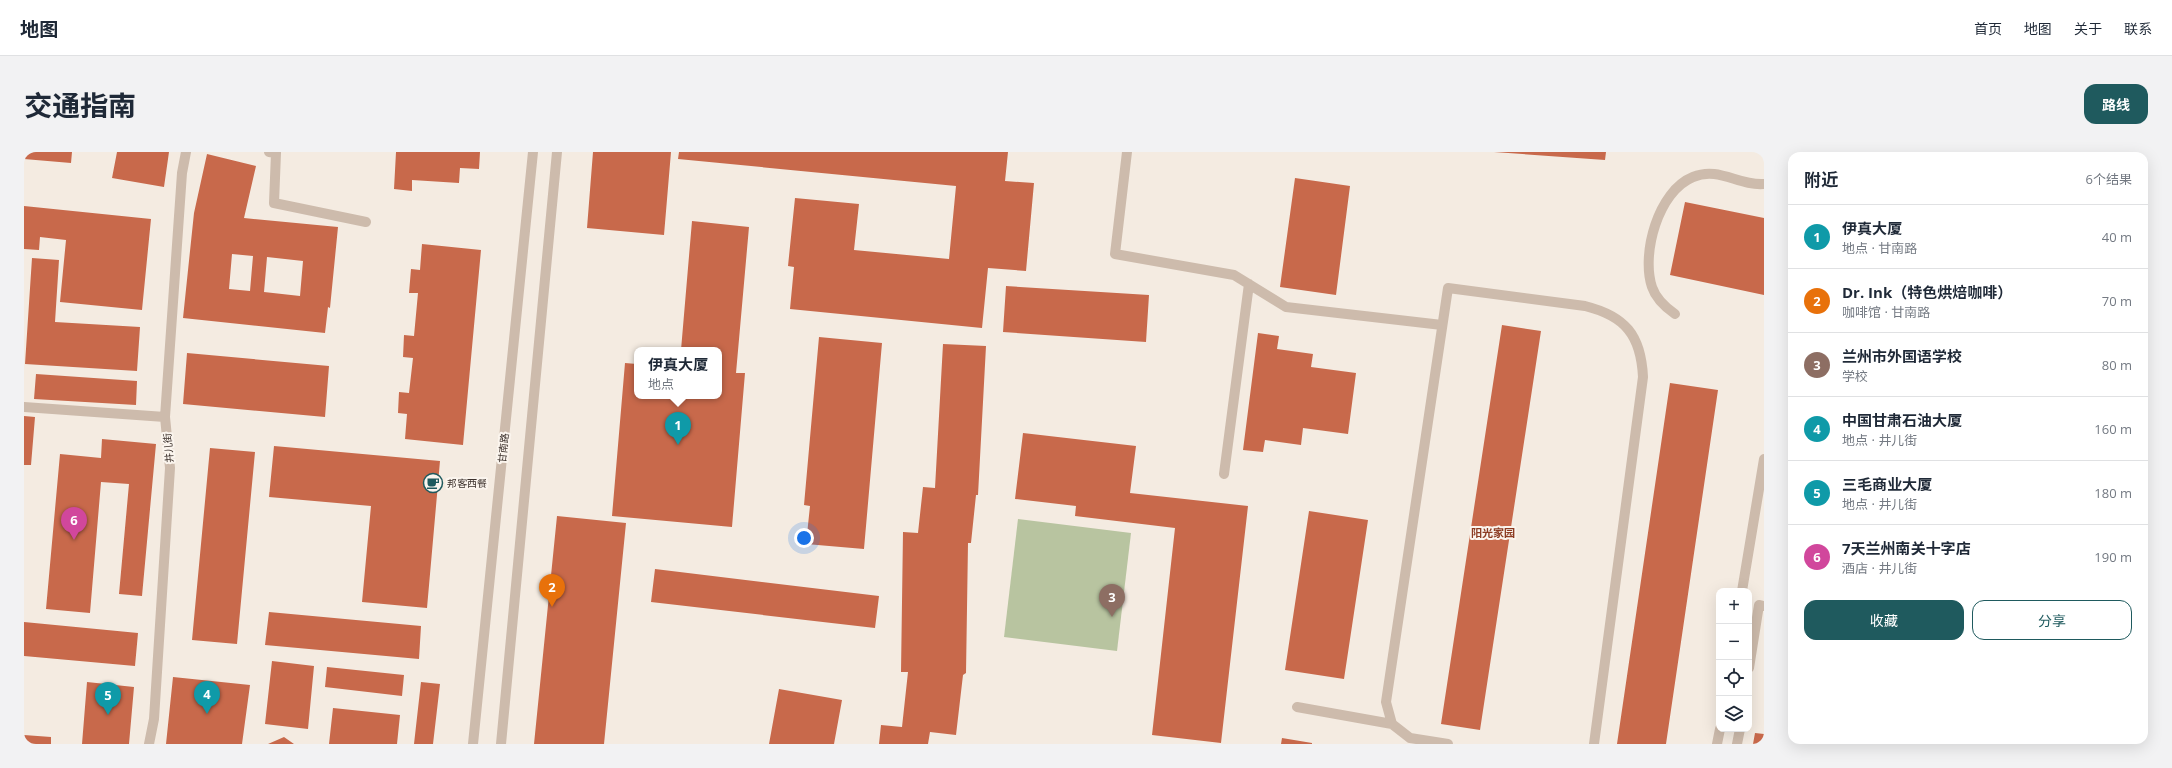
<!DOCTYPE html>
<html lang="zh">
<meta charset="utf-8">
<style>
:root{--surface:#fff;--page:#f2f2f3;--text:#1f2937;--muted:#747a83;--line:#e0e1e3;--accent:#1f5a5e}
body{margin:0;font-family:"Open Sans","Noto Sans SC",sans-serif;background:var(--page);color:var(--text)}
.controls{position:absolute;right:12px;bottom:12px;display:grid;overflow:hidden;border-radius:8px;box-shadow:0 4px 16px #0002}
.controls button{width:36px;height:36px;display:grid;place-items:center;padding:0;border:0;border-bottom:1px solid var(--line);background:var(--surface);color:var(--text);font:20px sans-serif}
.you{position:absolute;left:780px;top:386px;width:14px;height:14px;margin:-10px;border:3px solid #fff;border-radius:50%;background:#1a73e8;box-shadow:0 0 0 6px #1a73e833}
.badge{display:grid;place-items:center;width:26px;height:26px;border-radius:50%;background:var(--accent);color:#fff;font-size:13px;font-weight:700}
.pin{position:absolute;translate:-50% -33px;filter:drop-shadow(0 1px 2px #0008)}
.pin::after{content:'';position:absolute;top:21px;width:14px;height:12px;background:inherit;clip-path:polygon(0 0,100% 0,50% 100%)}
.popup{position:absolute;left:610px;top:195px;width:88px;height:52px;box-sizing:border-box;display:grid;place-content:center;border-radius:8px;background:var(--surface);filter:drop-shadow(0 1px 3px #0005);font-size:13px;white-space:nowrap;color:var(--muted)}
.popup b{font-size:15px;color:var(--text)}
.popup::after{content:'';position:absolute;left:50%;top:100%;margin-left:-8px;border:8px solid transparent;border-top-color:var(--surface)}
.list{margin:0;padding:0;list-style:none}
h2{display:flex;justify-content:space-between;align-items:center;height:52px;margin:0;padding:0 16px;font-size:17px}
h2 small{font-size:13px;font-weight:400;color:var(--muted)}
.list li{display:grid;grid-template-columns:26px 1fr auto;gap:12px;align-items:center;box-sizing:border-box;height:64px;padding:0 16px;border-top:1px solid var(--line)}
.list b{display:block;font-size:15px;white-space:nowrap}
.list p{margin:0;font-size:13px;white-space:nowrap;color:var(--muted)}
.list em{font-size:13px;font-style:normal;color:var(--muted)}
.actions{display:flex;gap:8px;padding:12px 16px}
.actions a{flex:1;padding:9px 0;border:1px solid var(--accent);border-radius:12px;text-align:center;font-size:14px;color:var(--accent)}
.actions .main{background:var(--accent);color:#fff}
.icon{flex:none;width:22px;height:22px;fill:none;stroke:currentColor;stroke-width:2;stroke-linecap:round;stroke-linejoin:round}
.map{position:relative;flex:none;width:1740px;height:592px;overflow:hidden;border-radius:12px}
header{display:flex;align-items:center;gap:24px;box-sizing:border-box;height:56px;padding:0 20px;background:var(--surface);border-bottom:1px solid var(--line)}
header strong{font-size:19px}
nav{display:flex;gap:22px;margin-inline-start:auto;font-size:14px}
.intro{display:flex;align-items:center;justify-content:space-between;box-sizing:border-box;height:96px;padding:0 24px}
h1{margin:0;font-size:28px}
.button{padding:10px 18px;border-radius:12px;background:var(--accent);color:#fff;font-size:14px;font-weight:700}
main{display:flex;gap:24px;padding:0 24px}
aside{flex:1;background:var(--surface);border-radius:12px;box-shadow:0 4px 16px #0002}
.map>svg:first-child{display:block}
.green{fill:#b8c4a0}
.building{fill:#c8694b;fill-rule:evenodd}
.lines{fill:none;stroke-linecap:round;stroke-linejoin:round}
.minor{stroke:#cdbbac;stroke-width:10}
.labels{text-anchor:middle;stroke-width:4;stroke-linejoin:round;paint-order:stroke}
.street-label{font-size:10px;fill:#3b302b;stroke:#fbf5ee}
.poi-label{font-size:10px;fill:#3b302b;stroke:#fbf5ee;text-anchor:start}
.neighbourhood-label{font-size:11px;font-weight:bold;fill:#8c3b22;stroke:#fbf5ee}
</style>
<header>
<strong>地图</strong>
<nav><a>首页</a><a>地图</a><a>关于</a><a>联系</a></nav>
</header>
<div class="intro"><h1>交通指南</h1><a class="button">路线</a></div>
<main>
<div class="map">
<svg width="1740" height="592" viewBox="0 0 1740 592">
<rect width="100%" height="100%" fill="#f4ebe1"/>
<path class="green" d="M994 367 1107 381 1093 499 980 485Z"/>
<path class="building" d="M0 0H48L47 11 0 7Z
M93 0H145L140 35 88 26Z
M372 0H456L455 17 436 16 435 31 388 28V39L370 37Z
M569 0H647L640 83 563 76Z
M655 0H984L981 29 1010 31 1002 119 964 116 958 176 766 157 770 115 764 114 771 46 835 52 830 98 925 107 932 34 654 7Z
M1470 0H1582L1581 8Z
M183 2 232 14 220 66 314 75 306 156 304 155 301 181 159 166 170 61ZM208 102 229 104 226 139 205 137ZM243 105 279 109 276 144 240 140Z
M1271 26 1326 34 1312 143 1256 135Z
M1661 50 1740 66V143L1646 123Z
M0 54 127 67 118 158 36 150 42 88 16 85 15 98 0 97Z
M668 69 725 75 712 221H721L708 375 588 364 601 211 613 212V244H695V198H657Z
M398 92 457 98 439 293 381 287 383 262 374 261 375 240 385 241 389 206 379 205 380 183 390 184 394 141H385L387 117 396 118Z
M8 106 35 108 31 170 116 175 113 219 1 212Z
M982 134 1125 143 1122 190 979 180Z
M1478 173 1517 179 1456 578 1417 572Z
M1234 181 1255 184 1253 197 1289 202 1287 215 1332 221 1324 282 1279 276 1277 293 1241 288 1239 300 1219 298Z
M795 185 858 191 840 397 782 392 786 354 780 353Z
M919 192 962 194 954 343H952L947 391H944L942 521 939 523 932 583 906 580 904 592H855L857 573 878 575 884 520H877L879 380 894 381 899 335 911 336Z
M163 201 305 214 301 265 159 252Z
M12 222 113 229 112 253 10 247Z
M1646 231 1694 238 1642 592H1593Z
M0 264 11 265 7 313H0Z
M999 281 1112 294 1106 341 1224 354 1197 591 1128 583 1151 376 1051 364 1052 354 991 347Z
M78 287 132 292 118 444 95 442 105 332 77 330 66 461 22 457 36 302 77 306Z
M250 294 416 309 403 456 338 450 347 354 245 345Z
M186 296 231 300 213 492 168 488Z
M1285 359 1344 368 1320 527 1261 518Z
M533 364 602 371 580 592H510Z
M631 417 855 444 851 476 627 450Z
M245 460 397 474 395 507 241 493Z
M0 470 114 481 111 514 0 504Z
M248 509 290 514 284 577 241 572Z
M303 515 380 523 378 544 301 535Z
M149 525 226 533 218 592H142Z
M63 530 110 535 105 592H58Z
M397 530 416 532 409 592H390Z
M755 537 818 548 810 592H745Z
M309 556 376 563 373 592H305Z
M1731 581 1740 582V592H1729Z
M0 583 27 585V592H0Z
M260 585 270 592H244Z
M1258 586 1288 591V592H1257Z"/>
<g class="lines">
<path class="minor" d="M245 0 252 1 250 51 342 70
M1103 0 1091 102 1210 123 1262 155 1418 173
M1651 162C1641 155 1632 147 1628 135 1617 102 1634 39 1669 25 1695 14 1714 34 1740 32
M0 255 141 265
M1200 322 1225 132
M1718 439 1740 307
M1725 516 1735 453 1740 454
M1273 555 1368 572 1386 586 1424 592
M1368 572 1362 550 1424 136 1561 154C1601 164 1617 183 1619 225L1570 592
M125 592 130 567 146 316 141 265 158 21 162 0
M449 592 509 0
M477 592 533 0
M1693 592 1696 577
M1713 592 1716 577"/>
</g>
<defs>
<symbol id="cafe-ring" viewBox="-11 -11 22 22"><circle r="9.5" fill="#fbf5ee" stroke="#1f5a5e" stroke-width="1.5"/><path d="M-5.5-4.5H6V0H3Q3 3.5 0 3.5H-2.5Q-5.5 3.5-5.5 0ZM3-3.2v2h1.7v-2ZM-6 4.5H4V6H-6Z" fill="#1f5a5e"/></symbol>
</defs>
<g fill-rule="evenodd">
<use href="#cafe-ring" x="398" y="320" width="22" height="22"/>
</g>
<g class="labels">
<g class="street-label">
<text transform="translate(144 296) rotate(-95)" y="4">井儿街</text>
<text transform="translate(479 296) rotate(-84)" y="4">甘南路</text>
</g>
<g class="poi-label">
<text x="423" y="335">邦客西餐</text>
</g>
<g class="neighbourhood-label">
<text x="1469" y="385">阳光家园</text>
</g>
</g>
</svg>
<div class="controls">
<button>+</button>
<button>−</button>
<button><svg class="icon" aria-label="locate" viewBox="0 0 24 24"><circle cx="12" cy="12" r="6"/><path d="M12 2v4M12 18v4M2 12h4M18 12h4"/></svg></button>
<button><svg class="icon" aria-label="layers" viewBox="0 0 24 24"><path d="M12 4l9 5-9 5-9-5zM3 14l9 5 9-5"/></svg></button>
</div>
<div class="you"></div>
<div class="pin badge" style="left:654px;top:293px;background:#0f9aa8">1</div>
<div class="popup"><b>伊真大厦</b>地点</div>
<div class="pin badge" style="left:528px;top:455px;background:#e8710a">2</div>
<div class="pin badge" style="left:1088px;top:465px;background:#8d6e63">3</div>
<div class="pin badge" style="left:183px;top:562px;background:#0f9aa8">4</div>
<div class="pin badge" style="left:84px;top:563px;background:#0f9aa8">5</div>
<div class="pin badge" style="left:50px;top:388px;background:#d1479c">6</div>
</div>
<aside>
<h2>附近<small>6个结果</small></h2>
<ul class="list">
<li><span class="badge" style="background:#0f9aa8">1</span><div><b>伊真大厦</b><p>地点 · 甘南路</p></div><em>40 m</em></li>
<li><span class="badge" style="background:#e8710a">2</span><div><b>Dr. Ink（特色烘焙咖啡）</b><p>咖啡馆 · 甘南路</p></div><em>70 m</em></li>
<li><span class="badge" style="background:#8d6e63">3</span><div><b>兰州市外国语学校</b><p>学校</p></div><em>80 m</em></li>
<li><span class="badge" style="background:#0f9aa8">4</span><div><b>中国甘肃石油大厦</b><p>地点 · 井儿街</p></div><em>160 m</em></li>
<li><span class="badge" style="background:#0f9aa8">5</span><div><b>三毛商业大厦</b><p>地点 · 井儿街</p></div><em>180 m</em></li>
<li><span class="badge" style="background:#d1479c">6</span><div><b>7天兰州南关十字店</b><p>酒店 · 井儿街</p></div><em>190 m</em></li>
</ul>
<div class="actions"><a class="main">收藏</a><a>分享</a></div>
</aside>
</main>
